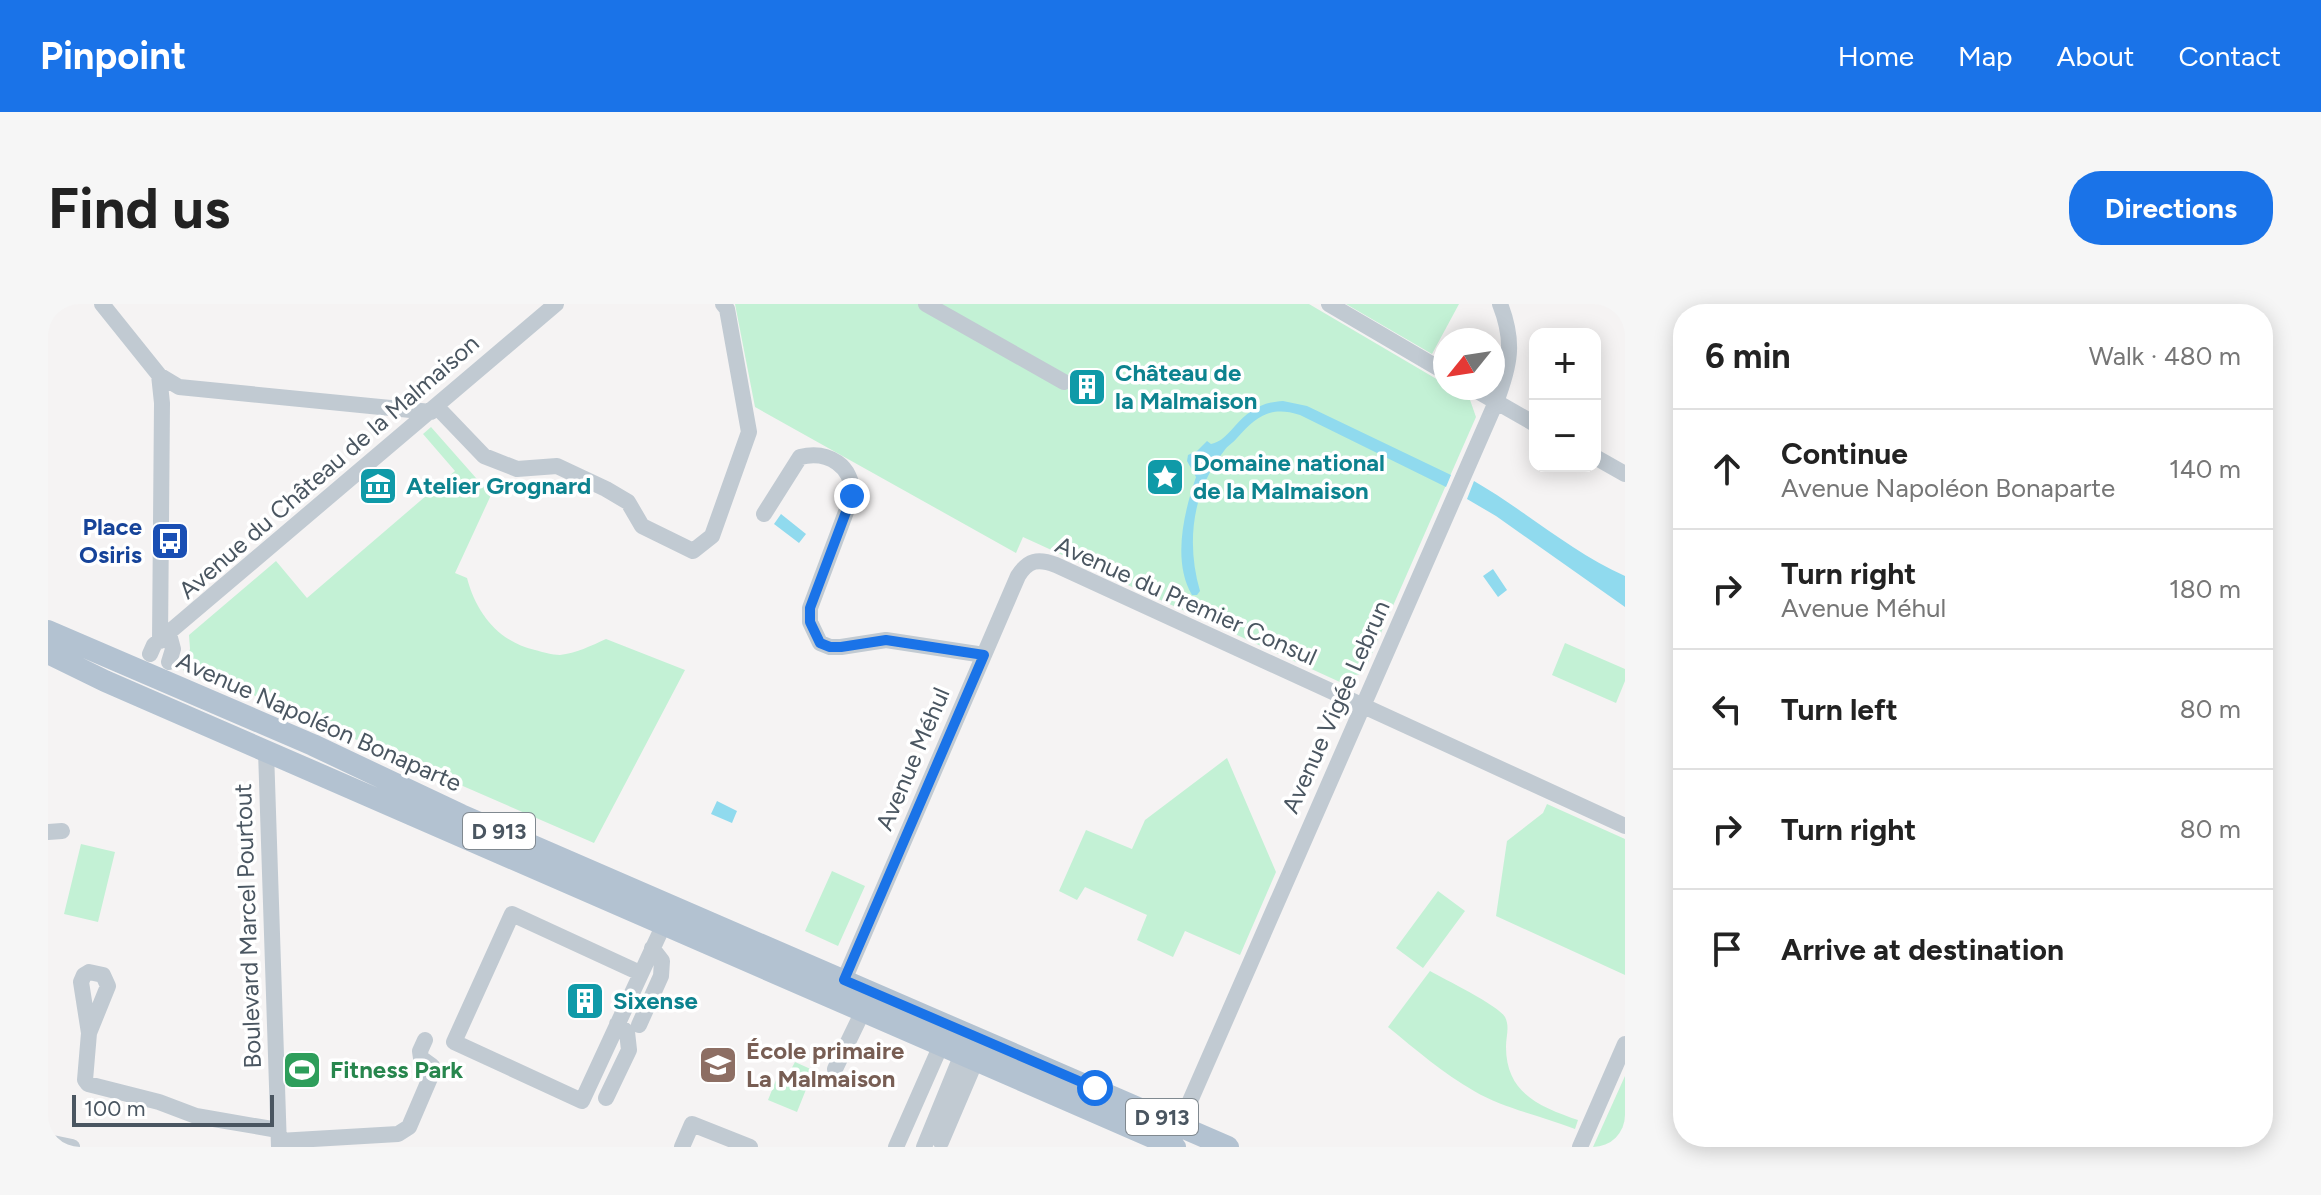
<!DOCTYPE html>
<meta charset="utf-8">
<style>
:root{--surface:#fff;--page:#f6f6f6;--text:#222;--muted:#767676;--line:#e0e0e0;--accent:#1a73e8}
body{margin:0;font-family:Figtree,sans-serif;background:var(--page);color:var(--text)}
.controls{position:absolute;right:24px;top:24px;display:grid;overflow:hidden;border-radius:16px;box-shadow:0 4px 20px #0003}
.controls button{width:72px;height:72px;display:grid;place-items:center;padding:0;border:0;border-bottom:2px solid var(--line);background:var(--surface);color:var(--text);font:40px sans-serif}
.compass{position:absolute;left:1385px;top:24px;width:72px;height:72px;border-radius:50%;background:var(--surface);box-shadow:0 4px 20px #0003;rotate:240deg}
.scale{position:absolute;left:24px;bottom:20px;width:202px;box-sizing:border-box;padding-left:8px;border:4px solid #4a5661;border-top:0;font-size:22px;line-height:28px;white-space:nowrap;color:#4a5661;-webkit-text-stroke:6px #fff;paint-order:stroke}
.stop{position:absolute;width:24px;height:24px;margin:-18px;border:6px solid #1a73e8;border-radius:50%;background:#fff}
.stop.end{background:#1a73e8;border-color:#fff;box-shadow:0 2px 8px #0008}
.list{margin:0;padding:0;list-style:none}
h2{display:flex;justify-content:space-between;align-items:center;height:104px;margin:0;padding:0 32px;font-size:34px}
h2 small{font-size:26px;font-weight:400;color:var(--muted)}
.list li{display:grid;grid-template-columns:52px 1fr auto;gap:24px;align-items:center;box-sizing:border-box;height:120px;padding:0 32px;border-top:2px solid var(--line)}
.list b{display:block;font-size:30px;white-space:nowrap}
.list p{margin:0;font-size:26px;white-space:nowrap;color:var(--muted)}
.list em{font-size:26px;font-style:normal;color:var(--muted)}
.icon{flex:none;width:44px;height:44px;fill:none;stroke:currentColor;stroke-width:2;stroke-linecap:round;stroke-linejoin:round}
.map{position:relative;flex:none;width:1577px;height:843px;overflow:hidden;border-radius:32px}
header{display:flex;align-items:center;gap:48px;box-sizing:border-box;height:112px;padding:0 40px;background:var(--accent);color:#fff}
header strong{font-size:38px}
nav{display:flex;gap:44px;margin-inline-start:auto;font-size:28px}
.intro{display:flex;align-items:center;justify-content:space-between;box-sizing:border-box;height:192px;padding:0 48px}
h1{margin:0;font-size:56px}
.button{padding:20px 36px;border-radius:32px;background:var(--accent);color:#fff;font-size:28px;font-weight:700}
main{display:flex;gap:48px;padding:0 48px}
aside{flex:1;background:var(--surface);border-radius:32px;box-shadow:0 4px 20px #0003}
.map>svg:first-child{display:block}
.green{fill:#c3f1d5}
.water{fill:#90daee}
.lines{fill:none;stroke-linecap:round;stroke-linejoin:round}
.minor{stroke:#c1cad2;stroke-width:16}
.major{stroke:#b3c2d1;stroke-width:22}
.route{stroke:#1a73e8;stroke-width:10}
.labels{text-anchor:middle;stroke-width:7;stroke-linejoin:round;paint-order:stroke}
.shield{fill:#fff;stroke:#808990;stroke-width:2}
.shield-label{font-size:22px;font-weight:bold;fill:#4a5661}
.culture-label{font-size:24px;font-weight:bold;fill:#0d838f;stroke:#fff;text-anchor:start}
.street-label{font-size:24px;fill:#4a5661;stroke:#fff}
.transit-label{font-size:24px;font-weight:bold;fill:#164399;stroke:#fff;text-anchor:end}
.education-label{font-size:24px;font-weight:bold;fill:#785e54;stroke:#fff;text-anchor:start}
.leisure-label{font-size:24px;font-weight:bold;fill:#27864d;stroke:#fff;text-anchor:start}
</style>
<header>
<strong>Pinpoint</strong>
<nav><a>Home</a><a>Map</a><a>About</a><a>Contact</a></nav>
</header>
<div class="intro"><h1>Find us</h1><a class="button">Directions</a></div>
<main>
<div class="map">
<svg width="1577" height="843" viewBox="0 0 1577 843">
<rect width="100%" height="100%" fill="#f5f3f3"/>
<path class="green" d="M687 0H1261L1397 80V84H1405L1421 93 1428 113 1315 370 1306 371 1294 379 975 233 968 249 707 103Z
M1298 0H1411L1384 50Z
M383 123 443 191 407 269 419 274C428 309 451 338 487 346 495 348 504 351 512 351 528 349 543 342 558 335L637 366 546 539 157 370 153 375 135 366 142 345 141 331 228 257 259 294 407 167 375 130Z
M1517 339 1577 365V377L1568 399 1504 371Z
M1179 454 1228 568 1192 651 1137 627 1125 653 1089 636 1099 611 1037 583 1029 596 1011 587 1038 526 1084 545 1097 516Z
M1499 500 1577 535V671L1448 612 1459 537 1495 509Z
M33 540 67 548 50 618 16 610Z
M784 567 817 582 790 642 757 627Z
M1390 587 1417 607 1375 664 1348 644Z
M1382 667C1396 675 1450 701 1457 713 1462 723 1458 732 1458 743 1458 790 1493 803 1530 816L1527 825C1494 812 1457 805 1426 787 1395 769 1368 746 1340 723Z
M747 758 767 767 760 781 740 771Z
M730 771 759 783 749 808 720 796Z
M1577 772V843H1545Z"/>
<path class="water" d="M1235 97 1259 102 1403 171 1398 183 1252 111C1222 101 1208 113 1189 134 1185 139 1179 142 1176 147 1144 187 1138 239 1152 287L1149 291H1144C1124 257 1136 208 1148 173L1139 157 1140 151 1149 147 1159 137 1163 140C1185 137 1191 99 1235 97Z
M1426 177C1478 207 1522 247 1577 272V303L1448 212 1419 195Z
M733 210 758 230 751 239 726 220Z
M1445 265 1459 286 1450 293 1435 272Z
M669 497 689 507 684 519 663 510Z"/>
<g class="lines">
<path class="minor" d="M54 0 111 71 114 99 112 337
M878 0 1016 78
M1281 0 1397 68
M111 71 131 83 383 108
M1424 84 1487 120
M389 103 436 152 469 165 509 162 558 185 580 198 594 222 645 247 664 232 701 128 679 5 675 0
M1547 153 1577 170
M716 210 752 153C780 146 806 162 804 192L762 304V318L772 339 782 343H793L838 336 936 351
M102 350 106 341 508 0
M121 358 125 345 121 330
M218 447 231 843
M0 528 14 527
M592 669 464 610 406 738 534 797 616 620
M796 676 970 272C980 256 990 254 1008 261L1577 522
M591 721 613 672 614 657 604 644
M41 729 60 682 55 671 41 668 36 671 33 678 41 729 37 776 40 780 111 798 148 812 230 826
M787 765 815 707
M558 794 581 746 579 728 569 720
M1132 820 1448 98C1462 61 1467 38 1452 0
M231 837 350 830 361 823 385 767 384 762 373 754 372 747 377 736
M0 838 24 843
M893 838 928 756
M634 843 644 820 702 843
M848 843 893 741
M876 843 914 750
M1532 843 1577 740"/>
<path class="major" d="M0 327 265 441 413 511 1180 843
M0 349 57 377 1127 843"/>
</g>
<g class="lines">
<path class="route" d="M804 192 762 304V318L772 339 782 343H793L838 336 936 351 796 676 1047 784"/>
</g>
<defs>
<symbol id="building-square" viewBox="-11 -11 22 22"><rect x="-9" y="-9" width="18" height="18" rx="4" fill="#0f9aa8" stroke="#fff"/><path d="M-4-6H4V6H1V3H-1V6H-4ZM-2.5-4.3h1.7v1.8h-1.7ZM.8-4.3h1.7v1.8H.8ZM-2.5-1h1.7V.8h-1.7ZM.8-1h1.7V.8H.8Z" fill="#fff"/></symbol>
<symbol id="sight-square" viewBox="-11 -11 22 22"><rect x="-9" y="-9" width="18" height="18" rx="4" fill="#0f9aa8" stroke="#fff"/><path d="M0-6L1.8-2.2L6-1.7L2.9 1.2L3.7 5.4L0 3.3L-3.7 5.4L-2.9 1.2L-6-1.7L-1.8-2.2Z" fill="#fff"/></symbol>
<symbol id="museum-square" viewBox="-11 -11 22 22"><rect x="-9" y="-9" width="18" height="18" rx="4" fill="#0f9aa8" stroke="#fff"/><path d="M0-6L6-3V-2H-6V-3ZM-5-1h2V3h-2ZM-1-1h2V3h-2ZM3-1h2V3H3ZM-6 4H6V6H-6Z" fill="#fff"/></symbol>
<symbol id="bus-square" viewBox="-11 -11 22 22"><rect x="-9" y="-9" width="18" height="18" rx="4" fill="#1a4fb4" stroke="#fff"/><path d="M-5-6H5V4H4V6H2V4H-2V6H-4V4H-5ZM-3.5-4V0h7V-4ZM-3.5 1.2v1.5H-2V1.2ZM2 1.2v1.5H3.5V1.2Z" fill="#fff"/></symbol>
<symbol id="school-square" viewBox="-11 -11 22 22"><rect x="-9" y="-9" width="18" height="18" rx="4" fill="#8d6e63" stroke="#fff"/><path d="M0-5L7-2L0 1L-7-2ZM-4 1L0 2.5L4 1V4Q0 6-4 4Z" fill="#fff"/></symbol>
<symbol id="stadium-square" viewBox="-11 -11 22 22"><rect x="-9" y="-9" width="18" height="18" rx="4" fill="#2e9e5b" stroke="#fff"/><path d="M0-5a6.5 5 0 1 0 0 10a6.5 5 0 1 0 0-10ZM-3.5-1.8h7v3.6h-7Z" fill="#fff"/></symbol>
</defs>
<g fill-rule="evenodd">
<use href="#building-square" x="1017" y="61" width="44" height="44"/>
<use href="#sight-square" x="1095" y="151" width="44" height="44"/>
<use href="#museum-square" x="308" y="160" width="44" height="44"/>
<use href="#bus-square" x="100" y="215" width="44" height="44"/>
<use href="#building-square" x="515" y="675" width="44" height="44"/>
<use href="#school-square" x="648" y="739" width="44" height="44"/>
<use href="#stadium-square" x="232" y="744" width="44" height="44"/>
</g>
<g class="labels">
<g class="shield">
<rect x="415" y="509" width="72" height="36" rx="6"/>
<rect x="1078" y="795" width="72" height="36" rx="6"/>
</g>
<g class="shield-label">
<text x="451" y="535">D 913</text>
<text x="1114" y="821">D 913</text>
</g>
<g class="culture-label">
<text x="1067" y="77">Château de<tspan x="1067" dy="28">la Malmaison</tspan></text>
<text x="1145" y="167">Domaine national<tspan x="1145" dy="28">de la Malmaison</tspan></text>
<text x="358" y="190">Atelier Grognard</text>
<text x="565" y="705">Sixense</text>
</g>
<g class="street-label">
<text transform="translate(281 163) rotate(-41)" y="8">Avenue du Château de la Malmaison</text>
<text transform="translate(1138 297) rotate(24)" y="8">Avenue du Premier Consul</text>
<text transform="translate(1288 403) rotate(-66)" y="8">Avenue Vigée Lebrun</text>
<text transform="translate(271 418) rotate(24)" y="8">Avenue Napoléon Bonaparte</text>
<text transform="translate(865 455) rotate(-67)" y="8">Avenue Méhul</text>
<text transform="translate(200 622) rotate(-92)" y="8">Boulevard Marcel Pourtout</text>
</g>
<g class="transit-label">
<text x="94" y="231">Place<tspan x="94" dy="28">Osiris</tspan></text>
</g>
<g class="education-label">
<text x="698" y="755">École primaire<tspan x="698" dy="28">La Malmaison</tspan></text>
</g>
<g class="leisure-label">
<text x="282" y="774">Fitness Park</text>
</g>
</g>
</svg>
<div class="controls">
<button>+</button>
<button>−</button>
</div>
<svg class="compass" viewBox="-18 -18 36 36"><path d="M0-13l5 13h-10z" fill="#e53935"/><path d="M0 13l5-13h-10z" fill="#767676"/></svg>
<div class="scale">100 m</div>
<div class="stop" style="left:1047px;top:784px"></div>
<div class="stop end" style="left:804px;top:192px"></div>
</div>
<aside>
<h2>6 min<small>Walk · 480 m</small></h2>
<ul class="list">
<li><svg class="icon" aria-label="ahead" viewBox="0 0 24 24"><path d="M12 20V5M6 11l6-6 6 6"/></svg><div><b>Continue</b><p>Avenue Napoléon Bonaparte</p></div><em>140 m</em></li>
<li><svg class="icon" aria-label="right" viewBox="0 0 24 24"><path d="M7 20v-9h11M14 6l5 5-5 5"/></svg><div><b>Turn right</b><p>Avenue Méhul</p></div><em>180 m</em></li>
<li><svg class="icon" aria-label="left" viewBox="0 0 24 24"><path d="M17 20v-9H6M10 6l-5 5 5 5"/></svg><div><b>Turn left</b></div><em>80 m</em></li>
<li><svg class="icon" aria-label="right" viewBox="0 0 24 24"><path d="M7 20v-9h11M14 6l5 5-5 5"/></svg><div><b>Turn right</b></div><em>80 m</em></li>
<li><svg class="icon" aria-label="arrive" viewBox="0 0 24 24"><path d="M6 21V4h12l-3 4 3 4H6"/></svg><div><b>Arrive at destination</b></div></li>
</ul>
</aside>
</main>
